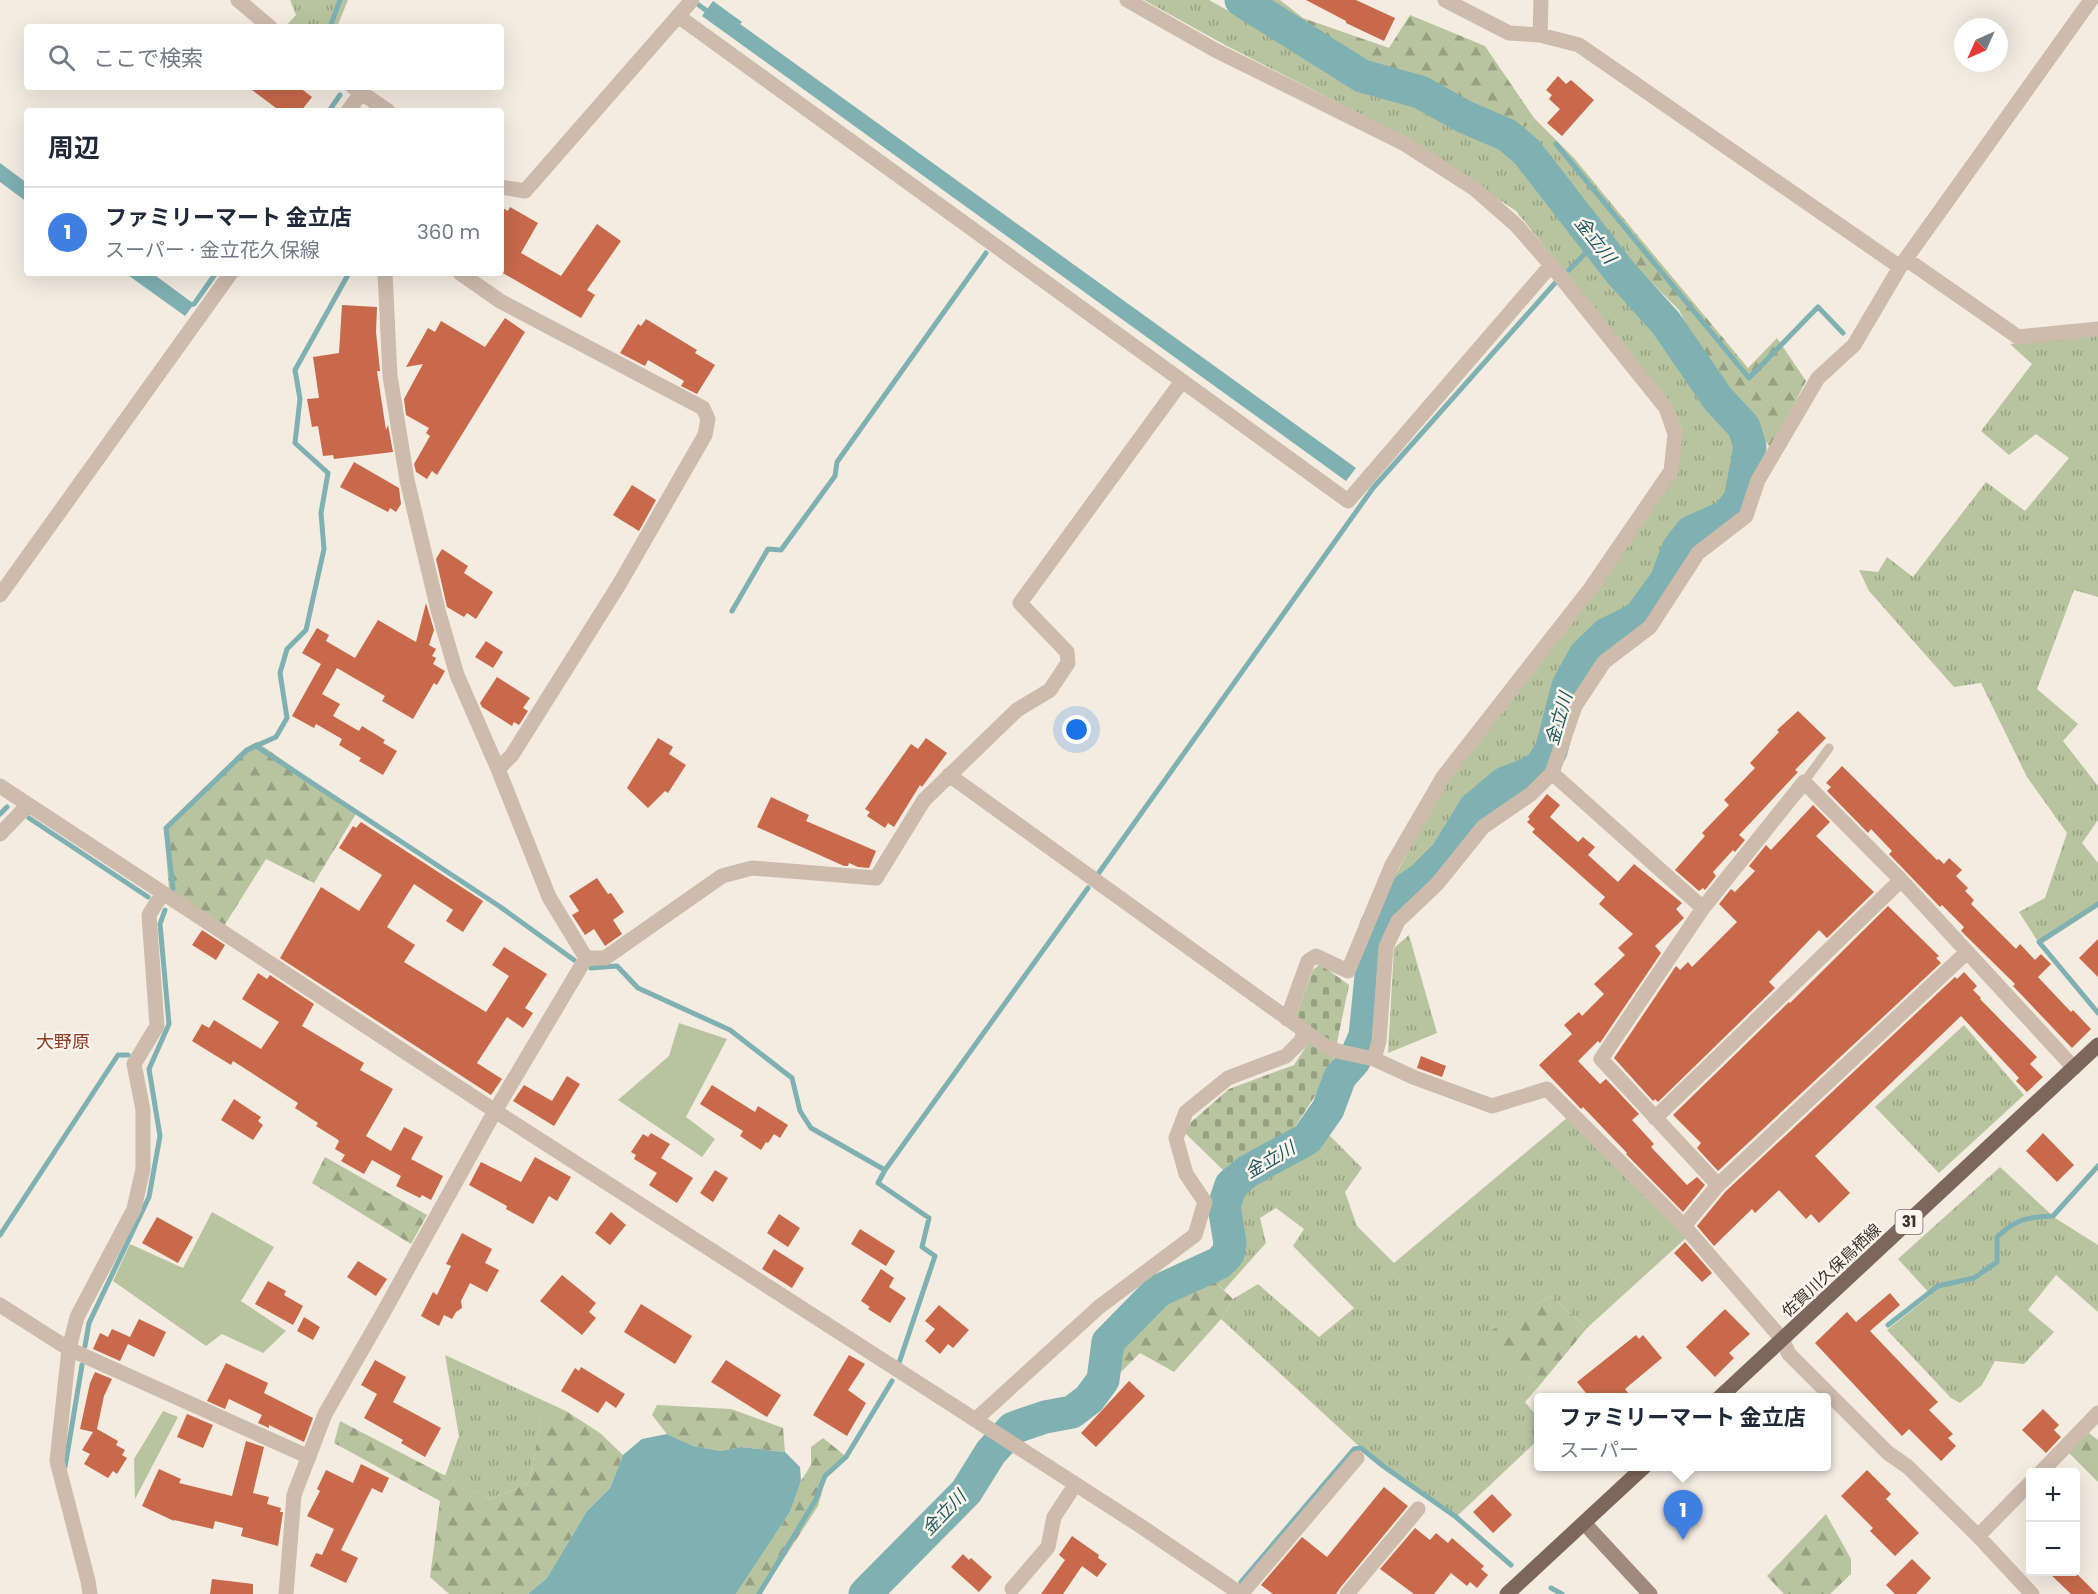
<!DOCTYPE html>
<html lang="ja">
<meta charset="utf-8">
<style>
:root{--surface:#fff;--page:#f2f2f3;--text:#1f2937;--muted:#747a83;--line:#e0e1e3;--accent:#ea580c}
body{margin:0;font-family:Poppins,"Noto Sans JP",sans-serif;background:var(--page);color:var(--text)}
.controls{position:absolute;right:18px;bottom:18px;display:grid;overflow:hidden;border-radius:6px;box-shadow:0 6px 24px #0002}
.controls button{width:54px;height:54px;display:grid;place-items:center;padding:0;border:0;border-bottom:2px solid var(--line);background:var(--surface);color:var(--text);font:30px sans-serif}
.compass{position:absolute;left:1954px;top:18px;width:54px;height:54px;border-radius:50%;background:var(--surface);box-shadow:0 6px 24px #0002;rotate:225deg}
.you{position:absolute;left:1077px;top:730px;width:21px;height:21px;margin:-15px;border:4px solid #fff;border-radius:50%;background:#1a73e8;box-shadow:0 0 0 9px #1a73e833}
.badge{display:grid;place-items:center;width:39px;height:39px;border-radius:50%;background:var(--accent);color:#fff;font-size:20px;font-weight:700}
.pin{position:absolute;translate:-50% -50px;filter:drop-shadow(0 2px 3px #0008)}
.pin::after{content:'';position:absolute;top:32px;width:21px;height:18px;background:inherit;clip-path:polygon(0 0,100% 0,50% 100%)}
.popup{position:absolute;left:1534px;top:1393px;width:297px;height:78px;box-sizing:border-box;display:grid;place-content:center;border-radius:6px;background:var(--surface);filter:drop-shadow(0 2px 4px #0005);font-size:20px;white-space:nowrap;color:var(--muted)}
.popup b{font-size:22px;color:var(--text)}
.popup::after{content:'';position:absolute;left:50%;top:100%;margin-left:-12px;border:12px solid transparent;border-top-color:var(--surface)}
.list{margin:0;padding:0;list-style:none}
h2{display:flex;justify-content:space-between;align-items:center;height:78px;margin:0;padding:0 24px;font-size:26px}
h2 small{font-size:20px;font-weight:400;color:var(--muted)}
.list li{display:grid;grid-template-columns:39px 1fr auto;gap:18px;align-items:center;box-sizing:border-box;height:90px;padding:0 24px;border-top:2px solid var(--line)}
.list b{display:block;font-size:22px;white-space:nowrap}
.list p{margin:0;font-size:20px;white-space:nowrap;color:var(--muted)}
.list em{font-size:20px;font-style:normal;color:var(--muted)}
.icon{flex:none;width:33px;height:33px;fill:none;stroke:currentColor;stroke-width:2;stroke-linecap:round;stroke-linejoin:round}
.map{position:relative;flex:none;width:2098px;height:1594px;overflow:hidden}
.search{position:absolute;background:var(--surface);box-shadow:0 6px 24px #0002;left:24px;top:24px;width:480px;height:66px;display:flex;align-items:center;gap:15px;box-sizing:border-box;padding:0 21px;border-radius:6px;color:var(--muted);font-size:22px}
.panel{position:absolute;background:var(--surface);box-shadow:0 6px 24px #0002;left:24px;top:108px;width:480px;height:168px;border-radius:6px}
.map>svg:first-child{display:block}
.grass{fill:url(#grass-tufts)}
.forest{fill:url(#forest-firs)}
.cemetery{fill:url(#cemetery-stones)}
.garden{fill:#b8c4a0}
.water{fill:#7fb0b2}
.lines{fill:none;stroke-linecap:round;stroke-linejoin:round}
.stream{stroke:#7fb0b2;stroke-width:5}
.river{stroke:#7fb0b2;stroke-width:33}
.building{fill:#c8694b}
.lane{stroke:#cdbbac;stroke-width:9}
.street{stroke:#cdbbac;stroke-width:15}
.secondary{stroke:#a18a7d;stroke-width:15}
.primary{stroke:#7d675c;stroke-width:15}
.labels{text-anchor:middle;stroke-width:5;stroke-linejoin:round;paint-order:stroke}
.shield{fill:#fbf5ee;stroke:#756b66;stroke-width:1.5}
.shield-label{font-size:15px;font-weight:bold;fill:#3b302b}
.street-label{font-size:16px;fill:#3b302b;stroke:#fbf5ee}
.water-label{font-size:18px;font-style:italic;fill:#1f5a5e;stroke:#fbf5ee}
.neighbourhood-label{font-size:18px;fill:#8c3b22;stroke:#fbf5ee}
</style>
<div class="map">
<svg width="2098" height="1594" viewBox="0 0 2098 1594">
<defs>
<pattern id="grass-tufts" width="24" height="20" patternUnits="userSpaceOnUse" patternTransform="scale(1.5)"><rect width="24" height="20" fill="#b8c4a0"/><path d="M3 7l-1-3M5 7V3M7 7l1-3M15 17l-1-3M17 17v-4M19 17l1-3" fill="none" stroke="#97a083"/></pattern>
<pattern id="forest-firs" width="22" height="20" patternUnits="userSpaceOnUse" patternTransform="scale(1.5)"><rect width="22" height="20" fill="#b8c4a0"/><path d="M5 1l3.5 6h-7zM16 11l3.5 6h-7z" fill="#97a083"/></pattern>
<pattern id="cemetery-stones" width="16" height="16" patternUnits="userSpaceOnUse" patternTransform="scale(1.5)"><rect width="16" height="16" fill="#b8c4a0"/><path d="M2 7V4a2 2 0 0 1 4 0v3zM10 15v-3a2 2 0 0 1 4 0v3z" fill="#97a083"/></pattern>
</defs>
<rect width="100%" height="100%" fill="#f4ebe1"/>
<path class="grass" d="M290 0H348L337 27H285L296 15Z
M1144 0H1209L1366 87 1424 100 1466 127 1512 147 1741 441 1726 507 1676 534 1658 579 1635 611 1604 625 1569 664 1534 760 1477 795 1428 864 1389 888 1445 781 1677 474 1682 431 1673 407 1516 211 1402 135 1225 45Z
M1254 0H1280L1303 18V26Z
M1534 118 1574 158 1634 231 1625 256 1520 132Z
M2098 334V597L2074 590 2037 689 2078 724 2063 741 2098 786V820L2082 843 2098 863V907L2040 945 2019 912 2045 898 2067 833 2027 777 1981 683 1954 687 1869 591 1859 570 1878 572 1887 557 1913 577 1986 482 2025 511 2069 458 2036 434 2009 455 1981 431 2032 364 2010 344Z
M1409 935 1437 1033 1388 1053 1394 948Z
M1964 1025 2024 1095 1939 1173 1875 1107Z
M1567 1118 1687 1237 1587 1328 1551 1296 1486 1334 1539 1386 1525 1402 1539 1419V1439L1456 1517 1383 1466 1361 1448 1221 1319 1233 1299 1258 1284 1319 1337 1354 1308 1293 1246 1304 1229 1276 1208 1260 1218 1266 1243 1224 1290 1213 1280 1236 1260 1242 1229 1237 1197 1255 1182 1294 1164 1329 1135 1362 1168 1345 1192 1357 1226 1394 1263Z
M2000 1167 2055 1218 2098 1245V1312L2056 1275 2028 1310 2054 1332 2024 1364 1995 1361 1982 1385 1960 1403 1951 1398 1887 1330 1931 1295 1898 1259Z
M445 1355 566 1411 542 1416 529 1483 490 1499 445 1476 459 1436Z"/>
<path class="forest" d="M1410 15 1485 46 1534 118 1520 132 1424 84 1360 66 1303 26V18L1389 48Z
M1634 231 1748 368 1777 338 1806 381 1771 448 1715 382 1679 310 1625 256Z
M257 742 357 812 314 883 266 859 224 926 169 890 164 827 245 748Z
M325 1157 427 1215 411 1244 312 1183Z
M1213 1280 1233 1299 1221 1319 1174 1372 1140 1353 1114 1379 1116 1345 1167 1297Z
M1551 1296 1587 1328 1539 1386 1485 1334Z
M657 1405 731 1409 783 1428 785 1452 741 1447 721 1451 693 1446 667 1434 652 1415Z
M566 1411 600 1433 623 1455 610 1488 587 1511 547 1578 528 1594H449L430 1577 440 1501 334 1443 340 1421 490 1499 529 1483 542 1415Z
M2089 1433 2098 1440V1482L2068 1452Z
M823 1438 848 1458 826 1478 818 1506 761 1594H736L790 1512 801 1481 811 1465V1447Z
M1826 1514 1851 1559V1574L1830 1594H1784L1767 1576Z"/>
<path class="cemetery" d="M1320 964 1349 985 1331 1071 1289 1136 1224 1171 1182 1130 1229 1089 1294 1065 1314 1034 1296 1016 1313 970Z"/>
<path class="garden" d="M679 1023 727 1039 686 1117 715 1139 702 1157 618 1100 669 1056Z
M212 1212 274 1247 241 1301 286 1331 263 1353 222 1334 206 1346 113 1281 130 1244 183 1268Z
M163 1411 178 1417 135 1499 134 1459Z"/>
<path class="water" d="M713 1 742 22 740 24 1356 468 1346 481 702 16Z
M0 163 27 183V202L0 182Z
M125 273H152L194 304 185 316Z
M667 1434 693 1446 721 1451 741 1447 785 1452 800 1467 801 1481 790 1512 736 1594H528L547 1578 587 1511 610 1488 623 1455 642 1439Z"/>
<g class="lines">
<path class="stream" d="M692 0 711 14
M330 27 340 0
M329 111 340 95
M1556 144 1749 378 1818 307 1843 333
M1569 270 1596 242
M187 305 194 304 216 273
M732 611 768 549 781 550 835 476 837 462 986 253
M256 746 499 906 574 960
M0 814 7 807
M29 818 148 897
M1098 874 1373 488 1556 282
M173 889 166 828 247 750 276 737 287 718 280 673 287 649 306 630 324 549 321 513 328 473 295 443 300 399 295 370 349 273
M2098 904 2039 942 2098 1013
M591 968 617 966 638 988 730 1030 792 1078 800 1111 811 1128 885 1170 878 1183 929 1218 922 1247 935 1256 899 1363
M885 1170 1088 888
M0 1235 118 1055H128
M1888 1325 1938 1286 1974 1278 1997 1262V1237C2016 1219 2027 1217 2053 1216L2098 1166
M85 1346 89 1323 149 1197 160 1136 149 1069 169 1024 160 924 165 910
M65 1467 82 1365
M1241 1582 1354 1449 1361 1448 1383 1466 1456 1517 1511 1565
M1551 1588 1562 1594
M759 1594 815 1501 825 1476 846 1457 892 1381"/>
<path class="river" d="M865 1594 966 1492 991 1452 1013 1428 1045 1417 1072 1412 1089 1399 1103 1380 1108 1342 1158 1291 1219 1263 1228 1254 1230 1243 1224 1206 1231 1185 1248 1171 1307 1139 1328 1109 1340 1077 1354 1061 1365 1036 1376 926 1393 899 1423 878 1446 855 1475 808 1505 783 1529 774 1541 766 1551 751 1568 686 1585 655 1607 634 1639 618 1666 581 1678 549 1691 532 1727 516 1740 500 1750 447 1744 427 1718 399 1666 323 1620 272 1527 152 1507 135 1465 117 1420 92 1362 76 1241 0"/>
</g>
<path class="building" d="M1306 0H1356L1395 18 1384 41 1346 23V21Z
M1558 76 1566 84 1571 80 1594 100 1562 136 1547 123 1560 109 1549 99 1552 95 1546 90Z
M248 87H299L312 97 301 111H280Z
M501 207 508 211 510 207 538 223 521 253 561 276 597 224 621 241 587 290 595 295 581 318 501 272Z
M342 305 377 307 376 332 380 371H377L386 430 388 425 393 452 334 459 333 455 323 456 318 426 312 427 307 399 319 398 313 357 339 353Z
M505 318 525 332 437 475 432 471 427 479 416 472 414 464 430 436 426 433 429 428 406 415 404 399 423 364 406 367 428 328 435 332 441 321 485 347Z
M646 319 697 350 695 353 715 365 697 394 681 386 684 381 648 360 645 366 620 353 638 324 641 326Z
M354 462 399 488 401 504 396 512 390 508 388 512 340 487Z
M632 485 656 500 639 531 613 515Z
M442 549 468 566 464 573 493 592 476 619 467 613 464 617 447 607 436 559Z
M426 603 434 630 429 645 436 649 432 656 436 658 433 664 445 671 437 685 434 683 413 719 382 701 385 696 337 668 322 694 340 704 333 716 359 731 362 726 385 740 383 743 397 751 383 775 359 761 361 758 339 745 342 739 316 724 314 728 292 716 321 664 302 653 317 628 329 635 326 641 355 658 378 620 416 642Z
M486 641 503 652 493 668 475 657Z
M497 677 530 698 523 708 528 711 519 725 514 722 512 726 482 707 480 703Z
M1798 711 1826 738 1795 770 1798 772 1739 835 1745 840 1735 852 1733 850 1713 872 1716 876 1705 890 1703 888 1699 891 1675 870 1705 836 1702 833 1729 805 1724 800 1755 768 1750 763 1779 732 1777 730Z
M658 738 673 747 669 754 686 765 668 793 665 791 648 808 627 788Z
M926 738 947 753 922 787 920 785 894 827 888 823 885 828 867 816 870 812 865 809 911 744 918 749Z
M1842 766 1937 860 1939 859 1944 864 1949 858 1962 870 1956 876 1968 888 1965 891 1974 900 1971 904 2016 949 2020 944 2035 960 2041 954 2051 964 2038 977 2071 1012 2073 1010 2091 1029 2072 1048 2013 986 2015 984 1961 931 1964 927 1942 905 1940 907 1889 854 1892 851 1871 829 1868 833 1827 791 1831 787 1826 783Z
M1547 794 1560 805 1550 817 1578 842 1583 837 1595 847 1588 855 1618 882 1634 864 1682 903 1676 909 1684 918 1655 946 1661 953 1600 1043 1598 1041 1578 1061 1600 1084 1606 1079 1639 1114 1632 1120 1654 1144 1651 1147 1687 1185 1697 1177 1705 1185 1683 1212 1626 1154 1627 1153 1583 1107 1581 1109 1539 1065 1572 1034 1564 1025 1579 1012 1582 1016 1604 994 1594 984 1625 955 1618 948 1633 934 1599 904 1605 897 1532 832 1535 829 1527 822 1530 819 1528 817Z
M771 797 809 815 806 821 876 851 869 868 858 867 849 863 848 866H844L757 827Z
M1813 805 1830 822 1816 836 1874 892 1827 938 1819 930 1769 982 1775 988 1658 1102 1655 1099 1653 1101 1614 1058 1676 966 1680 970 1688 962 1692 967 1737 922 1719 904 1731 889 1735 892 1755 871 1749 866 1766 845 1771 850Z
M361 822 483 901 463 932 446 921 453 910 414 884 387 927 415 945 404 962 486 1012 509 976 492 965 504 947 547 974 525 1008 533 1013 523 1028 507 1017 477 1063 502 1079 491 1095 280 958 321 887 359 911 382 875 339 848 353 826 356 828Z
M597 878 608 894 611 893 624 912 613 920 622 934 605 946 594 929 585 935 572 915 579 911 569 896Z
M1888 906 1939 956 1936 958 1941 963 1718 1171 1697 1148 1701 1143 1673 1115 1789 1002 1790 1003Z
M202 930 225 945 216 960 192 945Z
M2098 939V977L2079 958Z
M1964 972 1977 986 1973 990 1981 998 1980 999 2037 1057 2030 1064 2043 1077 2027 1092 2016 1081 2019 1078 1961 1016 1815 1156 1850 1193 1819 1223 1811 1214 1806 1219 1779 1190 1755 1213 1752 1209 1714 1246 1697 1226 1725 1192 1955 977 1957 979Z
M258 973 267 979 270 975 314 1004 302 1026 364 1063 360 1070 393 1089 366 1136 391 1151 404 1127 423 1137 411 1159 443 1176 431 1200 422 1195 420 1198 396 1186 401 1176 372 1160 364 1174 341 1161 345 1155 335 1149 339 1141 337 1139 316 1126 318 1123 295 1108 298 1103 233 1061 231 1065 192 1041 202 1024 209 1028 214 1020 261 1049 279 1022 242 999Z
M1421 1056 1446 1066 1442 1077 1417 1068Z
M567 1076 580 1084 554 1126 513 1101 524 1085 552 1101Z
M712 1085 755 1112 758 1106 788 1125 780 1138 774 1134 768 1143 766 1142 761 1150 740 1136 743 1131 700 1104Z
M234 1099 261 1117 258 1121 263 1125 253 1140 221 1120Z
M651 1133 670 1144 661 1158 693 1178 677 1203 649 1185 657 1173 634 1159 636 1155 631 1152 643 1134 648 1137Z
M2043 1133 2074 1165 2057 1182 2026 1151Z
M535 1157 571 1177 557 1201 549 1196 533 1224 506 1209 507 1206 469 1185 481 1162 521 1182Z
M715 1170 728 1178 713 1202 700 1193Z
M611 1212 626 1225 610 1245 595 1233Z
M779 1214 800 1228 788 1247 767 1233Z
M157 1217 193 1237 178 1263 142 1243Z
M860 1229 895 1251 886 1266 851 1244Z
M462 1233 492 1249 485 1263 499 1270 487 1292 470 1283 461 1301 462 1308 456 1312 452 1319 444 1315 439 1326 421 1316 433 1292 437 1295 451 1266 446 1264Z
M1685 1242 1712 1273 1702 1282 1674 1253Z
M774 1249 804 1268 792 1288 762 1269Z
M358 1261 387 1279 376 1296 347 1277Z
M881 1269 894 1278 889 1287 906 1298 890 1323 868 1309 870 1307 861 1301Z
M562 1275 596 1303 589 1312 596 1318 582 1335 540 1301Z
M268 1281 286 1291 284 1295 303 1306 293 1325 255 1304Z
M1890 1293 1900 1305 1870 1331 1938 1402 1929 1410 1953 1434 1948 1438 1956 1446 1941 1461 1909 1429 1902 1436 1815 1343 1847 1312 1856 1322Z
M641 1304 692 1336 675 1364 624 1332Z
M939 1305 969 1330 953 1348 948 1344 940 1354 925 1341 935 1329 925 1321Z
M1725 1309 1750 1334 1729 1353 1734 1358 1715 1377 1686 1347Z
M304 1317 320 1327 313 1340 297 1331Z
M139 1319 166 1332 154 1357 128 1344 120 1361 93 1349 100 1333 108 1337 112 1329 130 1337Z
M1636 1335 1639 1339 1643 1335 1662 1358 1625 1389 1632 1398H1590L1577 1382Z
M849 1355 865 1364 848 1390 866 1403 847 1436 813 1415Z
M375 1360 406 1377 393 1402 441 1428 425 1457 401 1443 403 1440 364 1418 377 1394 361 1385Z
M726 1360 781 1395 767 1417 711 1382Z
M226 1363 268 1383 264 1393 313 1418 304 1442 269 1425V1428L258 1423 262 1415 229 1399 225 1409 207 1401Z
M581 1367 625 1394 616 1408 606 1401 598 1413 561 1391 575 1368 579 1371Z
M95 1372 112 1379 104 1396 97 1429 118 1441 116 1445 125 1450 122 1455 127 1458 117 1474 113 1471 108 1478 84 1464 90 1454 82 1450 93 1432 80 1429 90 1383Z
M1129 1381 1145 1396 1096 1447 1081 1433Z
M2043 1409 2059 1425 2054 1430 2061 1437 2046 1453 2022 1430Z
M187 1414 213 1425 203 1448 177 1437Z
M246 1441 264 1447 253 1493 269 1497 267 1504 281 1508 280 1512H283L278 1546 241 1536 243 1528 215 1521 213 1529 174 1520V1521L142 1506 159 1469 181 1479 179 1483 232 1496Z
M361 1464 389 1478 382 1493 372 1488 341 1550 358 1558 346 1583 310 1566 316 1553 322 1555 334 1529 307 1516 320 1491 317 1489 326 1470 353 1483Z
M1867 1470 1891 1494 1886 1499 1919 1533 1895 1556 1870 1531 1873 1528 1841 1496Z
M1384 1487 1408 1506 1340 1588 1336 1594H1273L1261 1585 1302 1537 1327 1557Z
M1492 1494 1512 1515 1493 1533 1473 1512Z
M1415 1528 1430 1540 1436 1533 1448 1543 1452 1538 1484 1566 1481 1569 1488 1575 1477 1588 1470 1582 1467 1586 1451 1573 1434 1594H1414L1380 1569Z
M1072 1536 1099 1555 1098 1558 1107 1564 1097 1577 1082 1566 1063 1594H1041L1065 1560 1059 1555Z
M963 1554 969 1560 971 1558 992 1577 979 1592 951 1567Z
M1912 1559 1931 1578 1916 1594H1895L1886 1585Z
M2048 1572H2075L2097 1594H2071Z
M212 1579 253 1584V1594H210Z"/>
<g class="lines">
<path class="lane" d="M1804 782 1829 748"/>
<path class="street" d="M238 0 270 27
M1445 0 1509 33 1540 35 1579 45 1900 267
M678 16 1348 501 1551 265 1516 225 1475 189 1403 143 1215 50 1127 0
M1540 35 1541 0
M353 87 388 111
M348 111 361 93
M501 187 525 191 692 0
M1906 259 2018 337 2098 329
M385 273 390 376 407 480 438 610 457 675 498 769 549 897 586 958
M460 273 500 301 703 408 708 419 705 435 620 583 512 755 498 769
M0 595 231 273
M1552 773 1703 908
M949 775 1327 1047 1341 1052 1374 1059 1413 1077 1492 1106 1547 1089 1684 1226 1782 1339 1789 1354 1888 1453 1908 1467 1978 1536 2032 1594
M0 786 495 1111 1139 1525 1241 1594
M0 834 28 805
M586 958H605L722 876 752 868 876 878 924 800 1017 710 1050 690 1068 663 1067 652 1020 603 1182 381
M1287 1019 1308 961 1316 956 1348 971 1392 865 1443 777 1590 589 1671 471 1675 434 1666 408 1551 265
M1374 1059 1379 1041 1386 947 1398 921 1437 884 1483 827 1531 794 1552 773 1575 706 1604 662 1650 627 1698 553 1746 516 1758 480 1818 378 1854 345 1900 267 2091 0
M1655 1118 1901 880
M1718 1185 1601 1059 1703 908 1804 782 1901 880 2074 1068
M1684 1226 1718 1185 1967 952
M0 1305 69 1349 309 1457
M975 1420 1099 1307 1195 1235 1205 1202 1186 1174 1176 1138 1186 1112 1228 1078 1286 1056 1300 1042 1305 1032
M2041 1472 2098 1413
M1978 1536 2030 1483
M1012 1589 1048 1547 1054 1517 1075 1485
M90 1594 88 1581 57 1461 69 1349 77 1317 134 1209 143 1169V1110L134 1064 157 1026 149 915 162 894
M286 1594 294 1495 325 1414 382 1315 495 1111 586 958
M1241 1594 1357 1458
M1347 1594 1418 1509"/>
<path class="secondary" d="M1584 1523 1650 1594"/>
<path class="primary" d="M1719 1398 2098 1045
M1507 1594 1645 1466"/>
</g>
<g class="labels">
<rect class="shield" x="1895.5" y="1210" width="27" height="24" rx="4.5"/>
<g class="shield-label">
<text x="1909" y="1227">31</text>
</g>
<g class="street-label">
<text transform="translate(1831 1270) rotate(-43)" y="6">佐賀川久保鳥栖線</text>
</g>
<g class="water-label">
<text transform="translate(1595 240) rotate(52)" y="6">金立川</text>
<text transform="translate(1559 719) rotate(-74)" y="6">金立川</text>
<text transform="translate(1270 1160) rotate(-30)" y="6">金立川</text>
<text transform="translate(944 1513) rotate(-46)" y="6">金立川</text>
</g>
<g class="neighbourhood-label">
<text x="63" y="1048">大野原</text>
</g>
</g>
</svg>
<div class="controls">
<button>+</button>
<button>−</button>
</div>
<svg class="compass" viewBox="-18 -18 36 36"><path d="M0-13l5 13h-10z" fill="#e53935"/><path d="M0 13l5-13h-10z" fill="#747a83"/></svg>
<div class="you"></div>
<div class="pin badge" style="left:1683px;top:1540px;background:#3f7fe0">1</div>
<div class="popup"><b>ファミリーマート 金立店</b>スーパー</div>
<div class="search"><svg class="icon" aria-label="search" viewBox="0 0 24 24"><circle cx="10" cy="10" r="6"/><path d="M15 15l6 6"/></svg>ここで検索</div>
<section class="panel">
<h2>周辺<small></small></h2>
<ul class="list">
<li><span class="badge" style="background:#3f7fe0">1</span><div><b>ファミリーマート 金立店</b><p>スーパー · 金立花久保線</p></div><em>360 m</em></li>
</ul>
</section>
</div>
